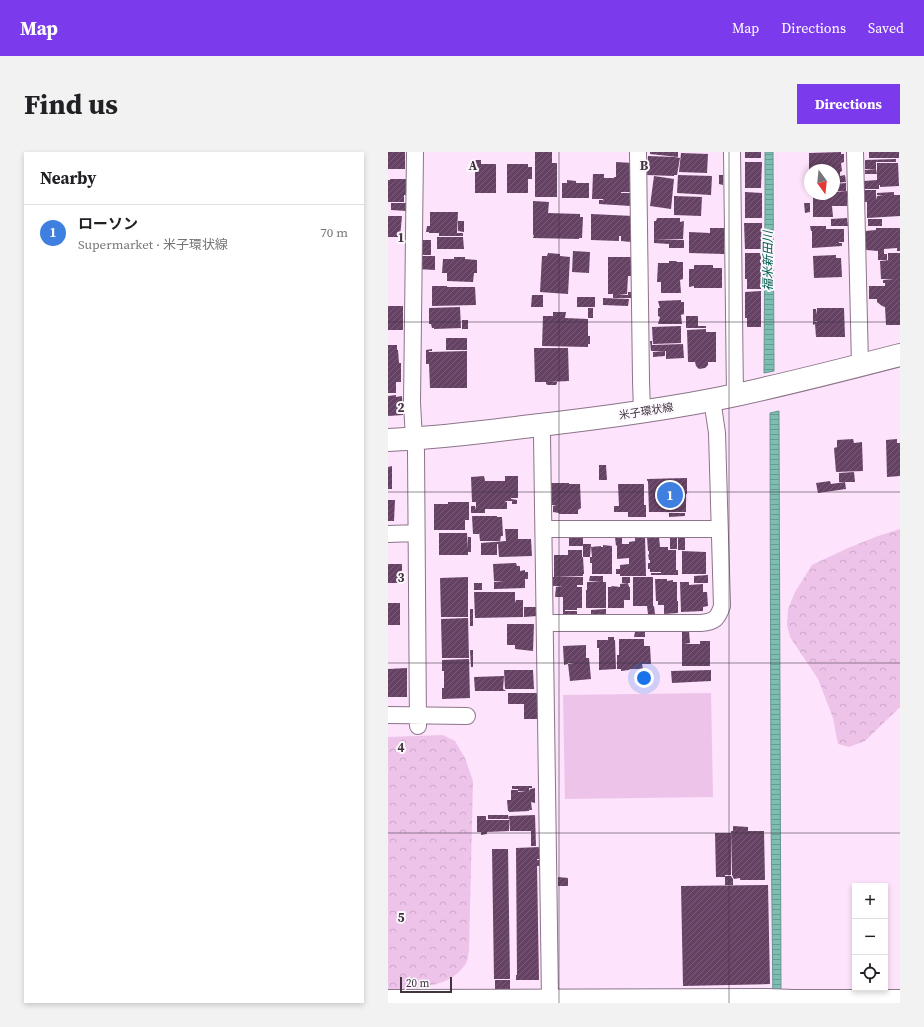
<!DOCTYPE html>
<meta charset="utf-8">
<style>
:root{--surface:#fff;--page:#f2f2f2;--text:#202124;--muted:#757577;--line:#e0e0e0;--accent:#7c3aed}
body{margin:0;font-family:"Source Serif 4","Noto Sans JP",serif;background:var(--page);color:var(--text)}
.controls{position:absolute;right:12px;bottom:12px;display:grid;overflow:hidden;border-radius:0px;box-shadow:0 2px 6px #0003}
.controls button{width:36px;height:36px;display:grid;place-items:center;padding:0;border:0;border-bottom:1px solid var(--line);background:var(--surface);color:var(--text);font:20px sans-serif}
.compass{position:absolute;left:416px;top:12px;width:36px;height:36px;border-radius:50%;background:var(--surface);box-shadow:0 2px 6px #0003;rotate:165deg}
.scale{position:absolute;left:12px;bottom:10px;width:52px;box-sizing:border-box;padding-left:4px;border:2px solid #40353f;border-top:0;font-size:11px;line-height:14px;white-space:nowrap;color:#40353f;-webkit-text-stroke:3px #fdf8fd;paint-order:stroke}
.you{position:absolute;left:256px;top:526px;width:14px;height:14px;margin:-10px;border:3px solid #fff;border-radius:50%;background:#1a73e8;box-shadow:0 0 0 6px #1a73e833}
.badge{display:grid;place-items:center;width:26px;height:26px;border-radius:50%;background:var(--accent);color:#fff;font-size:13px;font-weight:700}
.pin{position:absolute;translate:-50% -50%;border:2px solid #fff;box-shadow:0 1px 4px #0006}
.list{margin:0;padding:0;list-style:none}
h2{display:flex;justify-content:space-between;align-items:center;height:52px;margin:0;padding:0 16px;font-size:17px}
h2 small{font-size:13px;font-weight:400;color:var(--muted)}
.list li{display:grid;grid-template-columns:26px 1fr auto;gap:12px;align-items:center;box-sizing:border-box;height:56px;padding:0 16px;border-top:1px solid var(--line)}
.list b{display:block;font-size:15px;white-space:nowrap}
.list p{margin:0;font-size:13px;white-space:nowrap;color:var(--muted)}
.list em{font-size:13px;font-style:normal;color:var(--muted)}
.icon{flex:none;width:22px;height:22px;fill:none;stroke:currentColor;stroke-width:2;stroke-linecap:round;stroke-linejoin:round}
.map{position:relative;flex:none;width:512px;height:851px;overflow:hidden;border-radius:0px}
header{display:flex;align-items:center;gap:24px;box-sizing:border-box;height:56px;padding:0 20px;background:var(--accent);color:#fff}
header strong{font-size:19px}
nav{display:flex;gap:22px;margin-inline-start:auto;font-size:14px}
.intro{display:flex;align-items:center;justify-content:space-between;box-sizing:border-box;height:96px;padding:0 24px}
h1{margin:0;font-size:28px}
.button{padding:10px 18px;border-radius:0px;background:var(--accent);color:#fff;font-size:14px;font-weight:700}
main{display:flex;gap:24px;padding:0 24px}
aside{flex:1;background:var(--surface);border-radius:0px;box-shadow:0 2px 6px #0003}
.map>svg:first-child{display:block}
.forest{fill:url(#forest-crowns)}
.park{fill:#edc3ea}
.water{fill:url(#water-rules);stroke:#6a958f}
.building{fill:url(#building-hatch)}
.lines{fill:none;stroke-linecap:round;stroke-linejoin:round}
.minor-casing{stroke:#8c748a;stroke-width:18}
.secondary-casing{stroke:#8c748a;stroke-width:24}
.minor{stroke:#fff;stroke-width:16}
.secondary{stroke:#fff;stroke-width:22}
.grid{fill:none;stroke:#40353f;stroke-width:1;stroke-opacity:0.55}
.labels{text-anchor:middle;stroke-width:4;stroke-linejoin:round;paint-order:stroke}
.street-label{font-size:11px;fill:#40353f;stroke:#fdf8fd}
.water-label{font-size:12px;font-style:italic;fill:#006054;stroke:#fdf8fd}
.grid-label{font-size:13px;text-anchor:middle;font-weight:bold;fill:#40353f;stroke:#fdf8fd;stroke-width:4;stroke-linejoin:round;paint-order:stroke}
</style>
<header>
<strong>Map</strong>
<nav><a>Map</a><a>Directions</a><a>Saved</a></nav>
</header>
<div class="intro"><h1>Find us</h1><a class="button">Directions</a></div>
<main>
<aside>
<h2>Nearby<small></small></h2>
<ul class="list">
<li><span class="badge" style="background:#3f7fe0">1</span><div><b>ローソン</b><p>Supermarket · 米子環状線</p></div><em>70 m</em></li>
</ul>
</aside>
<div class="map">
<svg width="512" height="851" viewBox="0 0 512 851">
<defs>
<pattern id="forest-crowns" width="20" height="18" patternUnits="userSpaceOnUse"><rect width="20" height="18" fill="#edc3ea"/><path d="M2 6a3 3 0 1 1 6 0M12 15a3 3 0 1 1 6 0" fill="none" stroke="#cca8ca"/></pattern>
<pattern id="water-rules" width="6" height="5" patternUnits="userSpaceOnUse"><rect width="6" height="5" fill="#7cbeb1"/><path d="M0 2.5h6" fill="none" stroke="#679b91"/></pattern>
<pattern id="building-hatch" width="6" height="6" patternUnits="userSpaceOnUse"><rect width="6" height="6" fill="#654163"/><path d="M-1 1l2-2M0 6l6-6M5 7l2-2" fill="none" stroke="#785b77"/></pattern>
</defs>
<rect width="100%" height="100%" fill="#fde3fb"/>
<path class="forest" d="M512 377V555L510 557 477 589 461 595 450 592 445 566 430 527 402 485 399 473 400 457 407 440 424 413 460 396 490 384Z
M55 583 67 589 77 606 85 629 81 798C80 803 80 809 77 813 60 837 26 836 0 838V585Z"/>
<path class="park" d="M323 541 325 645 177 647 175 543Z"/>
<path class="water" d="M377 0H385L386 219 376 221 377 56Z
M391 259 393 840 385 851 383 663 382 261Z"/>
<path class="building" d="M0 0H17V17H0Z
M147 0H164V11H169V45H147Z
M262 0H290V5L262 2Z
M357 0H373V6H357Z
M453 0V2H456V10L453 11 454 19 452 20V24L457 23 458 30 446 31V18H421V1Z
M481 0H511V6H481Z
M293 1 320 2 319 21 291 20Z
M260 4 287 5 286 24 259 23Z
M287 5 292 6 289 23H286Z
M508 7V10H488V17H477V8Z
M87 8H93V12H108V41H87Z
M228 10 245 11 243 40H233V41H243V54L211 52V48H215L216 50 215 47H204L205 22H216V26H226V25H228Z
M357 10H374L373 36H357Z
M489 11H510L511 34 492 35V33H491V37H476V29L489 28Z
M119 12H140V15H144V27H140V41H119Z
M488 17 489 22H477V18Z
M290 23 324 24 323 43 289 41Z
M331 23H335V33L331 32Z
M266 24 286 27 283 57 262 54Z
M2 27H19V43H16V50H0V28H2Z
M179 28 188 29V31H201V46H174V31H179Z
M458 31V39H446V32Z
M476 38H488V48L489 44 495 43H489V41L506 40V43H512V64L479 66V50H476Z
M459 39V54H444L445 65H425V44H422V42H446V40Z
M357 40 374 41V66H357Z
M286 44 314 45 313 64 286 63Z
M145 49 161 50 160 61 192 62V65H195L194 86H191V87L145 86 146 83H145Z
M3 51H19V59L3 58Z
M416 51H422V60L417 61Z
M42 60H70L69 81H60H75V84H51V81H41V80H38L39 74H42Z
M203 62 245 64 243 90 233 89V84H231V89L203 88Z
M0 64H14L12 85H0Z
M269 66H292V70L296 69 295 87H266V69H268Z
M459 66 460 74H443V67Z
M480 67H494V74H480Z
M70 69H76V80L70 79Z
M356 71H374V97H357Z
M422 74H438V77H456V90H451V91H454V94L424 96V79H423Z
M322 76H336V102L301 101V80L322 81Z
M488 76H512V99H509V96L496 97V102H499V108H490V99L478 98 477 79 488 78Z
M49 85H75L76 97H49Z
M266 87 296 88V96H281V92L266 91Z
M31 88H43V103H32Z
M185 99 202 100 201 121 184 120Z
M160 101 172 102V104L182 105 180 142 152 140 154 104H159Z
M357 101H373V137H359V127H357Z
M500 101H512V173H498L497 155 494 154 489 150V147H481V134H497V131H495V128L506 127H493L492 109 502 108H500Z
M448 103V106H453L454 125 426 126 425 104Z
M29 104H47V118L29 117Z
M66 105H77V107L89 108V121H86L85 130 59 129V121H54L55 107H66Z
M220 105H243L244 124H240L239 142 230 143H240V140H245V146H225V142H220Z
M281 109H288L289 110H295V127L292 128 293 141H273V130H269L270 111H281Z
M306 113H325V116H334V136H306V134L301 135V117H306Z
M44 134H59V135H87L88 153 44 154Z
M373 139V175H359V166H357V140Z
M144 143H155V155H143Z
M189 145H207V155H189Z
M215 146 241 147 240 154 215 153Z
M293 148V150H296V162L293 163 294 172H270L272 165 270 164V156H272L270 149Z
M0 154H15V178H0Z
M72 155 73 176 46 177V176H44L43 172H41V156Z
M200 156H205V166H200Z
M429 156H456L457 185H428L427 172 425 173V170H429V169L425 170V157H428L429 163Z
M165 160H178L177 166 200 167V184H202V192H200V195L154 194 155 164H165Z
M298 164H310V174H318V176H298Z
M74 168H80V177H74Z
M293 174V191L265 192 264 175Z
M318 177V180H328V210H320V213L317 216 311 217 308 214 307 210H300L299 178Z
M58 186H79V198H58Z
M262 189H264V193L295 192 296 206 278 207V199H263Z
M0 193H9V198H10L11 211H13V230H8V241H0Z
M146 196H180L181 229 161 230H169V231L168 233H160L158 232V230H147Z
M44 197V199H41V207V200L79 199V236H42L41 212H38V198Z
M277 199V204L265 205V200Z
M8 243V245L14 244 15 263 0 264V244Z
M465 287 466 291 474 290 475 319 448 320 446 296 449 295V288Z
M509 287V291H512V324L499 325 498 288Z
M211 313H218L219 328H211Z
M4 314V337H0V315Z
M466 320 467 330H451V321Z
M96 324 97 329H117V324H130V346H123V347L129 348V352H124V349H119V345V349H116L119 350V357H97V361H83V354H87L88 358V350H84L83 325Z
M299 326V342H298V360H261L260 329H259V327Z
M442 329 443 332 457 330 458 337 430 341 428 331Z
M163 331H181V332H192L193 356 190 358V362H171V361L165 360V354L168 353H164Z
M230 332H256V353H258V365H240V360H226V354H231Z
M0 348H7L6 369H0Z
M60 350H81V368H77V378H46V352H60Z
M281 361H297V364L281 365Z
M84 364H109V365H114L115 384H113L112 389H92L91 379V382H85Z
M117 377H130V387H143L144 404 111 405 110 392H109V403H93V391L118 389Z
M51 381H79L80 397V385H83V400H80V403H51Z
M227 385H234V392H241V390L247 389V385H257L258 424H232V422H228V417H232V413L241 412V406L229 407V393L228 394Z
M259 385H271L272 395H280V398H288V418H290V423H263V421H273V420H262V417H260V411H262V408H261L260 402 261 403V399H260Z
M282 385H289V397H282Z
M290 385H297V398H290Z
M181 386H195V394H181Z
M195 392H203L202 405H195Z
M215 393 224 394V422H204V411H202V405H206H204L203 395 213 394V395H215Z
M180 398H194V405H195L196 422H195V424L166 425V403H180Z
M294 399 318 400V422H294Z
M128 411 129 414H132V419L137 418V420H140V427H137V436L106 437V430L116 429 117 435 116 429H106L105 412Z
M0 412H14V431H0Z
M320 423V431H306V424Z
M202 424H215V430H218V456H198V438H199V430H213L201 429Z
M80 425V465H53L52 426Z
M165 425H195V433H189V435H194V456H189V458H177V459H189V463H175V445H167L168 435 175 434H165Z
M234 425H242V431H234Z
M245 425H265V454H245Z
M267 427H279V429L285 428V430H289V449H290V461L276 462V453H270V449H268Z
M292 430H301V433L315 432V440H319L320 454 315 455V459L293 460Z
M86 431H94V438H86Z
M240 431 241 435H242V448H236V456H220V435H223L224 434 232 435V432Z
M86 440H127V451L128 448H135V465L87 466Z
M0 451H12V473H0Z
M259 454H266L267 462H260Z
M136 455H149V464L136 465Z
M82 457H85V474H82Z
M218 457V462L203 463V458Z
M80 466 81 506H54L53 467Z
M119 472H146L145 499 127 497V493H119Z
M257 479V485H246L247 480Z
M294 479H301L302 491 296 492H312V489H322V514H294Z
M220 485H226V488H227L228 517 211 518V496H209V488H220Z
M231 487H256V494H254H262L263 512H254L255 517H242L241 518 233 519V517H229V503H231Z
M198 493V506H201L203 527 182 529 180 512 186 511H180V512L176 513 175 494Z
M82 498H85V515H83Z
M81 507 82 546 54 547V536H56V519H54V508Z
M19 516V545H0V517Z
M116 518H145L146 537H117Z
M323 518V529L284 531 283 519Z
M116 524 115 537 118 539H87L86 525Z
M120 541H150L151 567H136V552H120Z
M124 634H144V636H141V639L142 637 147 636V651L143 650 144 658H141V659L121 660V659H120L119 648H123V638H130V640L138 639H130V637H124Z
M100 663H120L121 667H100Z
M147 663 148 694H143V679H122L121 664Z
M89 664H98V668H121V679L99 680V682L93 683V680H89Z
M345 674 360 675V679H376L377 728H352V726L346 727 344 723 343 679H345Z
M327 681H343V723H337V725H328Z
M152 695 153 707H149V708H152V714H149L151 828H128V823H129L128 696Z
M104 697H120L122 827H106Z
M337 724H343L345 727V733H337Z
M170 725 180 726V734H170Z
M380 733 382 832 295 834 293 734Z
M107 828H122V839H107Z"/>
<g class="lines">
<defs>
<path id="minor" d="M27 0 24 251 26 287 28 299 30 574
M250 0 253 228 254 260
M344 0 347 243
M467 0 472 213
M153 273 154 283 162 846
M156 377H331
M0 382 28 381
M157 471H313C327 470 330 466 334 454L329 281 324 247
M0 563 79 564
M0 846 379 845 406 846H512"/>
<path id="secondary" d="M0 288C45 286 90 281 135 275 206 267 278 258 348 243 403 231 458 217 512 203"/>
</defs>
<use href="#minor" class="minor-casing"/>
<use href="#secondary" class="secondary-casing"/>
<use href="#minor" class="minor"/>
<use href="#secondary" class="secondary"/>
</g>
<path class="grid" d="M171 0V851M341 0V851M0 170H512M0 340H512M0 511H512M0 681H512"/>
<g class="labels">
<g class="street-label">
<text transform="translate(258 259) rotate(-9)" y="4">米子環状線</text>
</g>
<g class="water-label">
<text transform="translate(380 109) rotate(-90)" y="4">福米新田川</text>
</g>
</g>
<g class="grid-label">
<text x="85" y="18">A</text>
<text x="256" y="18">B</text>
<text x="13" y="90">1</text>
<text x="13" y="260">2</text>
<text x="13" y="430">3</text>
<text x="13" y="600">4</text>
<text x="13" y="770">5</text>
</g>
</svg>
<div class="controls">
<button>+</button>
<button>−</button>
<button><svg class="icon" aria-label="locate" viewBox="0 0 24 24"><circle cx="12" cy="12" r="6"/><path d="M12 2v4M12 18v4M2 12h4M18 12h4"/></svg></button>
</div>
<svg class="compass" viewBox="-18 -18 36 36"><path d="M0-13l5 13h-10z" fill="#e53935"/><path d="M0 13l5-13h-10z" fill="#757577"/></svg>
<div class="scale">20 m</div>
<div class="you"></div>
<div class="pin badge" style="left:282px;top:343px;background:#3f7fe0">1</div>
</div>
</main>
